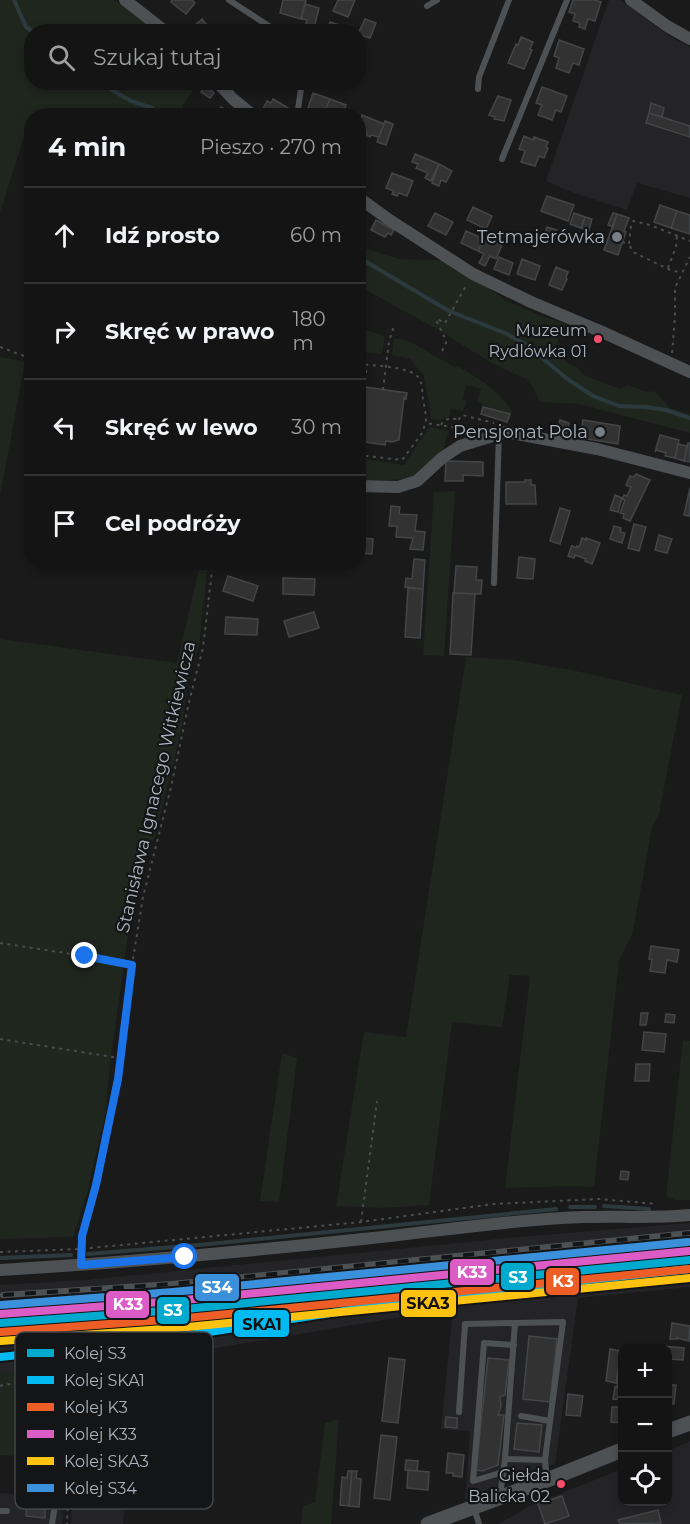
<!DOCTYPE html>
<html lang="pl">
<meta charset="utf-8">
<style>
:root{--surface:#141414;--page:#212122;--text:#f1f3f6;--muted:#9d9ea0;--line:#333334}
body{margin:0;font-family:Montserrat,sans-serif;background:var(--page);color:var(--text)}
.controls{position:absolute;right:18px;bottom:18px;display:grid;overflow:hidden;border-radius:12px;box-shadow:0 3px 9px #0003}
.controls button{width:54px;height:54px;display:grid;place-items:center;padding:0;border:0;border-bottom:2px solid var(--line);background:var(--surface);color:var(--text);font:30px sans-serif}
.stop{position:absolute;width:18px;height:18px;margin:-14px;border:4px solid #1a73e8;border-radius:50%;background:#fff}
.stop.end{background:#1a73e8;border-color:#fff;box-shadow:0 2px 6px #0008}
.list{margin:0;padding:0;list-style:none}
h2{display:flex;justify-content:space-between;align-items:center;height:78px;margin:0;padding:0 24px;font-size:26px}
h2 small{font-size:20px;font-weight:400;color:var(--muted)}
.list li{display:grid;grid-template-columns:39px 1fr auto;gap:18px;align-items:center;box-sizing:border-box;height:96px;padding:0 24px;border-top:2px solid var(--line)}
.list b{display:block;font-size:22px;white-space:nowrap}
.list em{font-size:20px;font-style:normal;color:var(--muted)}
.icon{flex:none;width:33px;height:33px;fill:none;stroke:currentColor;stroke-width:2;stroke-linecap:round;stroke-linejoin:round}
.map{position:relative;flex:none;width:690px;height:1524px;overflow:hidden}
.search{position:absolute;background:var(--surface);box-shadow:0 3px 9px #0003;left:24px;top:24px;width:342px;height:66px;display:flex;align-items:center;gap:15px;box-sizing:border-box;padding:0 21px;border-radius:24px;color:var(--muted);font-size:22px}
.panel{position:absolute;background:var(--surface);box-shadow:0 3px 9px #0003;left:24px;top:108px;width:342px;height:462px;border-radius:24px}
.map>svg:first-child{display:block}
.built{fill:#242427}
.green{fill:#1f261e}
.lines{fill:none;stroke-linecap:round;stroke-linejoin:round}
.stream{stroke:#2c3a3e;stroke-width:4}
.building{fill:#323233;stroke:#434547;stroke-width:1.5}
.path{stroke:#4a4c4e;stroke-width:2;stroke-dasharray:3 4.5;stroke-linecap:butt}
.service{stroke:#4e5154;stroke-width:6}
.minor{stroke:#4e5154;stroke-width:12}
.tertiary{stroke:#4e5154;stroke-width:15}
.rail-casing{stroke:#4e5153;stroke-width:6}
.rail{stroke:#141517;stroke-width:4;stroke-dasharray:11;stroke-linecap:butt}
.rail-1-casing{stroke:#141517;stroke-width:12}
.rail-2-casing{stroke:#141517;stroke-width:12}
.rail-3-casing{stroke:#141517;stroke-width:12}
.rail-4-casing{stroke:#141517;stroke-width:12}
.rail-5-casing{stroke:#141517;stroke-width:12}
.rail-6-casing{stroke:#141517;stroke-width:12}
.rail-1{stroke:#00a9ce;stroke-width:8}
.rail-2{stroke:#00baf1;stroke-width:8}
.rail-3{stroke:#ed5e26;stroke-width:8}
.rail-4{stroke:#da5cc4;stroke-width:8}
.rail-5{stroke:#fec210;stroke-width:8}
.rail-6{stroke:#3a90db;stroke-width:8}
.route{stroke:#1a73e8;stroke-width:8}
.poi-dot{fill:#787e84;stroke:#141517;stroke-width:2}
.bus-dot{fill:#f44d6c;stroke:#141517;stroke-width:2}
.labels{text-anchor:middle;stroke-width:4.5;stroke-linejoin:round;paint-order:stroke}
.bus-label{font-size:16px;fill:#abb4bc;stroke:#141517;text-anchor:end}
.poi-label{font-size:18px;fill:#abb4bc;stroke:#141517;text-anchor:end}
.street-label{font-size:18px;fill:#abb4bc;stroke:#141517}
.key{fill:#141517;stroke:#414549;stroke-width:1.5}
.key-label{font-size:16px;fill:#abb4bc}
.line-badge{stroke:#141517;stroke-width:2}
.badge-label{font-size:16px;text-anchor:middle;font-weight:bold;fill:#fff}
.pale-badge-label{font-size:16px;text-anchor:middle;font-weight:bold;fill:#111}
</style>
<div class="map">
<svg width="690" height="1524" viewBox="0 0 690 1524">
<rect width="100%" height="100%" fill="#1a1a1b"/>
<path class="built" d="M609 0H620L671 37 690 47V198L637 183 627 210 574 193 546 181Z
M690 1223V1287L578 1298 555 1464 465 1499 470 1431 441 1429 453 1309 346 1326 199 1351 61 1369 0 1373V1285L86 1280 508 1238Z
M690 1441V1524H498L532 1505 622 1469V1502H668V1451Z
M0 1493 64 1498 62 1524H0Z
M72 1495 126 1496 123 1524H71Z"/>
<path class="green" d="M0 0H114L159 31 32 32V82L198 83 182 106 187 115 32 116 31 129 27 128 0 212Z
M358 246 399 259 442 260 480 282 505 300 541 316 570 325 565 339 559 337 555 349 562 352V355L568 363 575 366 584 375 620 389 628 385 643 391 656 392 669 408 690 414V433L579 404 540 402 529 380 493 364 442 332 359 286Z
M359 328 385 336 382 354 359 352Z
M394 338 409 341 456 368 457 366C478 378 499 390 512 411L511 414 484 407 482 404 477 402 481 389 467 385 462 399 467 401 463 411 451 408 449 417 438 420 431 419 424 376 410 359 392 355Z
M0 357 25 361 0 497Z
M429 427 448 431 443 452 414 479 359 481V458L404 465Z
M455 491 444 656 423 655 434 492Z
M199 563H208L199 646 192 665 187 689 183 719 174 761 157 829 133 900 110 1064 106 1111 87 1194 73 1237 0 1239V639L177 663 198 574Z
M466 657 513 660 576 671 682 695 659 814 652 827 633 932 619 961 594 1187 571 1186 505 1188 530 976 510 975 502 1027 452 1022 429 1205 382 1208 336 1206 364 1032 406 1037Z
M683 1040 690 1041V1200H675L666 1196Z
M282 1053 297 1058 279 1202 260 1201Z
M76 1367 73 1475 64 1459 0 1455V1373Z
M339 1419 331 1524H301L303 1506 315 1502 325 1423Z"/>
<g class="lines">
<path class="stream" d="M14 0 26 27 33 32
M98 82 131 101 152 108 161 116
M358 257 449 311 505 333 527 345 566 378 593 396 619 406 646 407 666 410 690 418
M604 1206 649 1209
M570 1207H595
M88 1254 199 1245 556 1209
M0 1258 71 1255"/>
</g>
<path class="building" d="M172 0H192L195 3 186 14 171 2Z
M283 0H306L301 19 280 13Z
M338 0H355L348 17 333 11Z
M573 0H595L601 2 595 21 588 19 585 29 579 27 580 23 573 21 575 14 569 12Z
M305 4 319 8 313 32 304 30 307 20 301 19Z
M202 19 210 29 207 32H200L195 25Z
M365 19 376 23 370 38 358 34Z
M330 22 346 27 344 32H327Z
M521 37 533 42 530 49 532 50 524 69 508 63 516 44 518 45Z
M559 40 584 49 579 65 573 63 569 73 556 68 559 58 554 56Z
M205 86 214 93 210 98 201 92Z
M542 87 567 96 561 112 556 110 552 120 538 115 542 105 536 103Z
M313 93 330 99 324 113 308 108Z
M498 96 511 100 504 121 494 119 495 117 489 115Z
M273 99 290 109 286 116H270L262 111 267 101 271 103Z
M330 99 346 105 342 116H330L324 113Z
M651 103 664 108 662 117 649 113Z
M221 107 235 116H216Z
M649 113 690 126V137L646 123Z
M362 115 384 124 379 137 371 135 370 137 366 135 367 133 358 130V117L361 118Z
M385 121 393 124 386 145 377 142Z
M524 136 533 140 534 137 548 142 546 147 548 148 544 158 539 156 535 166 521 162 525 151 519 149Z
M415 154 439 164 431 181 425 178 428 173 416 168 418 164 412 162Z
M439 164 452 171 446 182 441 180 439 186 432 183Z
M392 173 413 181 407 196 399 193 397 196 392 194 394 191 386 188Z
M547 196 574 205 568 221 541 211Z
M660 205 677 211 671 228 654 222Z
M473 207 492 216 486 229 467 220Z
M677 211 690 215V234L671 228Z
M435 213 453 222 446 235 428 226Z
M574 213 585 217 581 228 570 224Z
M613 213 617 214 613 227 608 225Z
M617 214 629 218 624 231 626 232 618 255 604 250Z
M585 217 592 219 589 230 581 228Z
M376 220 394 230 391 235 388 233 385 237 371 230Z
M547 227 557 230 553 244 542 241Z
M466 231 484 239 478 251 461 243Z
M484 239 489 242 490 240 502 245 496 259 490 256 485 266 479 263 484 254 478 251Z
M499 257 513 263 509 275 494 269Z
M522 259 540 266 535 280 517 274Z
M556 267 568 272 566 278 567 279 562 290 549 285Z
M365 387 407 393 406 399 404 398 399 440 392 442 386 441 385 445 358 441V396L359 390 365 391Z
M483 407 510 414 507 422 481 414Z
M560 420 569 423 565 437 556 434Z
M583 420 620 426 618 444 580 438Z
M660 435 679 440 675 458 665 456 666 453 656 450 655 452Z
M688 443H690V462L684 461Z
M678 444 687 446 684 461 675 458Z
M446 461 483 462V476L463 475V481H445Z
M636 474 650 480 630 521 623 518 624 514 620 513 625 500 622 499 624 495 627 496 631 487 626 485 630 476 634 477Z
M525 480H531V485H535L536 504H506V482H525Z
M690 488V512L689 516 684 515Z
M615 495 622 498 618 512 610 510Z
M391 506 400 507 399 514 417 515 415 531 425 532 423 550 410 549 413 538 396 537 397 526H389Z
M560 508 570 511 560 544 550 541Z
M634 524 646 527 639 551 628 548Z
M614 526 621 528 620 532 625 533 622 543 610 539Z
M659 535 672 539 667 553 655 550Z
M362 538 373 539 372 554 358 553V539H362Z
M582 538 586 540V538L600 543 592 564 585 561 586 559 575 555 574 558 568 556 572 545V546L577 548V546L579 547Z
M519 557 535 559 533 579 517 578Z
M414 559 425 560 423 589 405 587 406 578 412 579Z
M456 566 477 567 476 580H482L481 594 454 593Z
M228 576 258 586 253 601 223 591Z
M283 578 315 579 314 595 283 594Z
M408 588 423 589 420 638 405 637Z
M453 593 475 594 471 655 450 654Z
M314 612 319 628 289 637 284 621Z
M226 617 258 619 257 635 225 634Z
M651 946 679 950 677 962 667 960 665 973 650 971 652 959H649Z
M641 1013H648L646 1025H640Z
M666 1014 675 1015 674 1023 665 1022Z
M644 1032 666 1034 664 1052 642 1050Z
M636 1064H650L649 1081H635Z
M621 1171 629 1172 628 1180 620 1179Z
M672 1323 690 1326 689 1341 677 1338V1339H670Z
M529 1336 557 1339 550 1402 523 1399Z
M663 1346 684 1348 683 1360 668 1359V1348H663Z
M610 1349 621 1351 616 1383 606 1381Z
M389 1358 405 1360 398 1423 382 1421Z
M488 1358 509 1360 505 1395 500 1397 501 1406 498 1415H504L498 1465 482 1471 476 1470Z
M619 1369 622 1370V1387H617Z
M668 1385H676L674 1404H668Z
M615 1387H622V1400L613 1399Z
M568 1394 583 1396 580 1416 566 1415Z
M619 1405H622V1423L611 1422 612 1407H618Z
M446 1417 457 1418V1428L445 1427Z
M517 1423 542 1425 539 1452 514 1449Z
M381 1435 397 1437 390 1500 374 1498Z
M448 1453 464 1455 462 1477 453 1476V1473H446Z
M406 1460 418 1461 417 1471 405 1470Z
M408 1470 429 1472 428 1490 407 1488Z
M348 1471H352L349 1506 340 1505 342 1477 347 1478Z
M352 1471H357L356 1478 361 1479 359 1507 349 1506Z
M562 1496 569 1516 545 1524 538 1504Z
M27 1502 41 1504 40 1509H45V1518L26 1516Z
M658 1510 661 1523 620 1524 618 1520Z"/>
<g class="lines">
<path class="path" d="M622 242 629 244 631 226 633 221 650 225 690 241
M630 246 633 252 668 269 681 273
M668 268 676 247 677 236
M0 347 32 359
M442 351 446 343V340L436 320 437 319 445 323 467 284
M672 353 675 317V288L690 257
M358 364C371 365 411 367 418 377 423 383 422 393 423 400 425 408 426 415 426 423L458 428 459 419 462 415 494 423
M364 388 367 365
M383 390 389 341 394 326
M441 425C445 417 451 419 459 419
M358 455 402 460 423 432 425 424
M0 943 85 956 132 965
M0 1039 119 1058
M361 1222 377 1101
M0 1252 80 1249 361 1222 494 1204 599 1199 657 1204
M80 1254 82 1236 96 1185 118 1079 132 965 143 897 171 787 190 698 203 648 213 562
M0 1386C6 1384 12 1384 19 1383 40 1382 62 1387 70 1409L67 1524"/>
<path class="service" d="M229 0 278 32
M427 6 437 0
M478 89 479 77 509 0
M297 116 302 82
M502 159 567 0
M494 583 499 434
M515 1323 563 1322 550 1421
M459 1412 465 1324 515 1323 505 1459
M521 1416 550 1421 545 1460
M503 1472 473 1481 484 1343 514 1345
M500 1496 505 1459 545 1460 547 1480
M474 1508 479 1524
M0 1511H7
M52 1524 55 1505"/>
<path class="minor" d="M125 0 166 32
M631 0 667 26 690 39
M217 82 233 99 254 116
M358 197 388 219 473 274 531 302 600 331 690 372
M358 486 398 487 417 481 442 458 460 446 506 432 597 449 690 473
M0 1270C121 1263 242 1252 363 1239 430 1232 496 1222 562 1218 605 1215 648 1219 690 1215"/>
<path class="tertiary" d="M668 1431 690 1423
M428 1524 547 1480 622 1450"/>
<defs>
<path id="rail" d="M3 1295 172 1284 690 1233"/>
</defs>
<use href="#rail" class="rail-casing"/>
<use href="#rail" class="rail"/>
<defs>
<path id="rail-1" d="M0 1323 175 1310 690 1260"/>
<path id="rail-2" d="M0 1357 152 1341 446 1295 690 1269"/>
<path id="rail-3" d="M1 1332 176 1319 690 1269"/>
<path id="rail-4" d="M0 1314 174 1301 689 1251"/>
<path id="rail-5" d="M1 1341 177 1328 690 1278"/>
<path id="rail-6" d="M0 1305 173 1292 688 1242"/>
</defs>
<use href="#rail-1" class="rail-1-casing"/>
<use href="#rail-2" class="rail-2-casing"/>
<use href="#rail-3" class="rail-3-casing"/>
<use href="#rail-4" class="rail-4-casing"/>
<use href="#rail-5" class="rail-5-casing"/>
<use href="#rail-6" class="rail-6-casing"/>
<use href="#rail-1" class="rail-1"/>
<use href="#rail-2" class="rail-2"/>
<use href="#rail-3" class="rail-3"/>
<use href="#rail-4" class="rail-4"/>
<use href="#rail-5" class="rail-5"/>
<use href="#rail-6" class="rail-6"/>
</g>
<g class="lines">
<path class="route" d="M85 956 132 965 118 1079 96 1185 82 1236 81 1265 185 1257"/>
</g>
<g class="poi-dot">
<circle cx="617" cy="237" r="6"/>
<circle cx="600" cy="432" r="6"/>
</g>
<g class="bus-dot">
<circle cx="598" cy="339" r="5"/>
<circle cx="561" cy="1484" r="5"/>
</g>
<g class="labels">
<g class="bus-label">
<text x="587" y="336">Muzeum<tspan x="587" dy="21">Rydlówka 01</tspan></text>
<text x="550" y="1481">Giełda<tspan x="550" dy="21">Balicka 02</tspan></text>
</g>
<g class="poi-label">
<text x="605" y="243">Tetmajerówka</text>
<text x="588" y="438">Pensjonat Pola</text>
</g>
<g class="street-label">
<text transform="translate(156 787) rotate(-77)" y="6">Stanisława Ignacego Witkiewicza</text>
</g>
</g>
<rect x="15" y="1332" width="198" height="177" rx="9" class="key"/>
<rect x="27" y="1349" width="27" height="8" fill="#00a9ce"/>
<rect x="27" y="1376" width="27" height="8" fill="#00baf1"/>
<rect x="27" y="1403" width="27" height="8" fill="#ed5e26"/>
<rect x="27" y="1430" width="27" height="8" fill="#da5cc4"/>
<rect x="27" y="1457" width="27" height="8" fill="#fec210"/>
<rect x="27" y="1484" width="27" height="8" fill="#3a90db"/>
<g class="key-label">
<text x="64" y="1359">Kolej S3</text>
<text x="64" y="1386">Kolej SKA1</text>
<text x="64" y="1413">Kolej K3</text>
<text x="64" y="1440">Kolej K33</text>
<text x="64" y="1467">Kolej SKA3</text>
<text x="64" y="1494">Kolej S34</text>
</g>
<g class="line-badge">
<rect x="449" y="1258" width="46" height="28" rx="6" fill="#da5cc4"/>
<rect x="500" y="1262" width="35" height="29" rx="6" fill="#00a9ce"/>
<rect x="545" y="1267" width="35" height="29" rx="6" fill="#ed5e26"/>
<rect x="194" y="1273" width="46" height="29" rx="6" fill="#3a90db"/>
<rect x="400" y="1289" width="57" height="29" rx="6" fill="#fec210"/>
<rect x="105" y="1290" width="45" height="29" rx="6" fill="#da5cc4"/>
<rect x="156" y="1296" width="34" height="29" rx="6" fill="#00a9ce"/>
<rect x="233" y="1309" width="57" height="29" rx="6" fill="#00baf1"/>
</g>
<g class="badge-label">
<text x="472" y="1278">K33</text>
<text x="518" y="1283">S3</text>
<text x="563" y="1287">K3</text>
<text x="217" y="1293">S34</text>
<text x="128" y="1310">K33</text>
<text x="173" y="1316">S3</text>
</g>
<g class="pale-badge-label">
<text x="428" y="1309">SKA3</text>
<text x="262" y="1330">SKA1</text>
</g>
</svg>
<div class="controls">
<button>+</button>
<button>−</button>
<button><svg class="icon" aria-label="locate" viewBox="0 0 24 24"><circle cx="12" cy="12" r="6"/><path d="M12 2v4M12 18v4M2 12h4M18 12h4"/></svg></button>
</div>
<div class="stop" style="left:185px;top:1257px"></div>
<div class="stop end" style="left:85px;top:956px"></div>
<div class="search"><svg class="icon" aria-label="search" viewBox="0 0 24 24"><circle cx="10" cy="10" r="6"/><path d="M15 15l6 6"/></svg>Szukaj tutaj</div>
<section class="panel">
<h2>4 min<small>Pieszo · 270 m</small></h2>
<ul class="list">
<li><svg class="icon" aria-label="ahead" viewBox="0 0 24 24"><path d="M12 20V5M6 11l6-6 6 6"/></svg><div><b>Idź prosto</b></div><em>60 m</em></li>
<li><svg class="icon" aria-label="right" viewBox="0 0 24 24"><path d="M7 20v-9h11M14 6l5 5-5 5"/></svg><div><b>Skręć w prawo</b></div><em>180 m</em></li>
<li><svg class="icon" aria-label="left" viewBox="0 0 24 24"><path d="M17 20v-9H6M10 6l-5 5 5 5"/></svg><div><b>Skręć w lewo</b></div><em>30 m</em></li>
<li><svg class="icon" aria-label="arrive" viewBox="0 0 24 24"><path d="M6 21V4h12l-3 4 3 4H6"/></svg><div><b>Cel podróży</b></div></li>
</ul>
</section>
</div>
